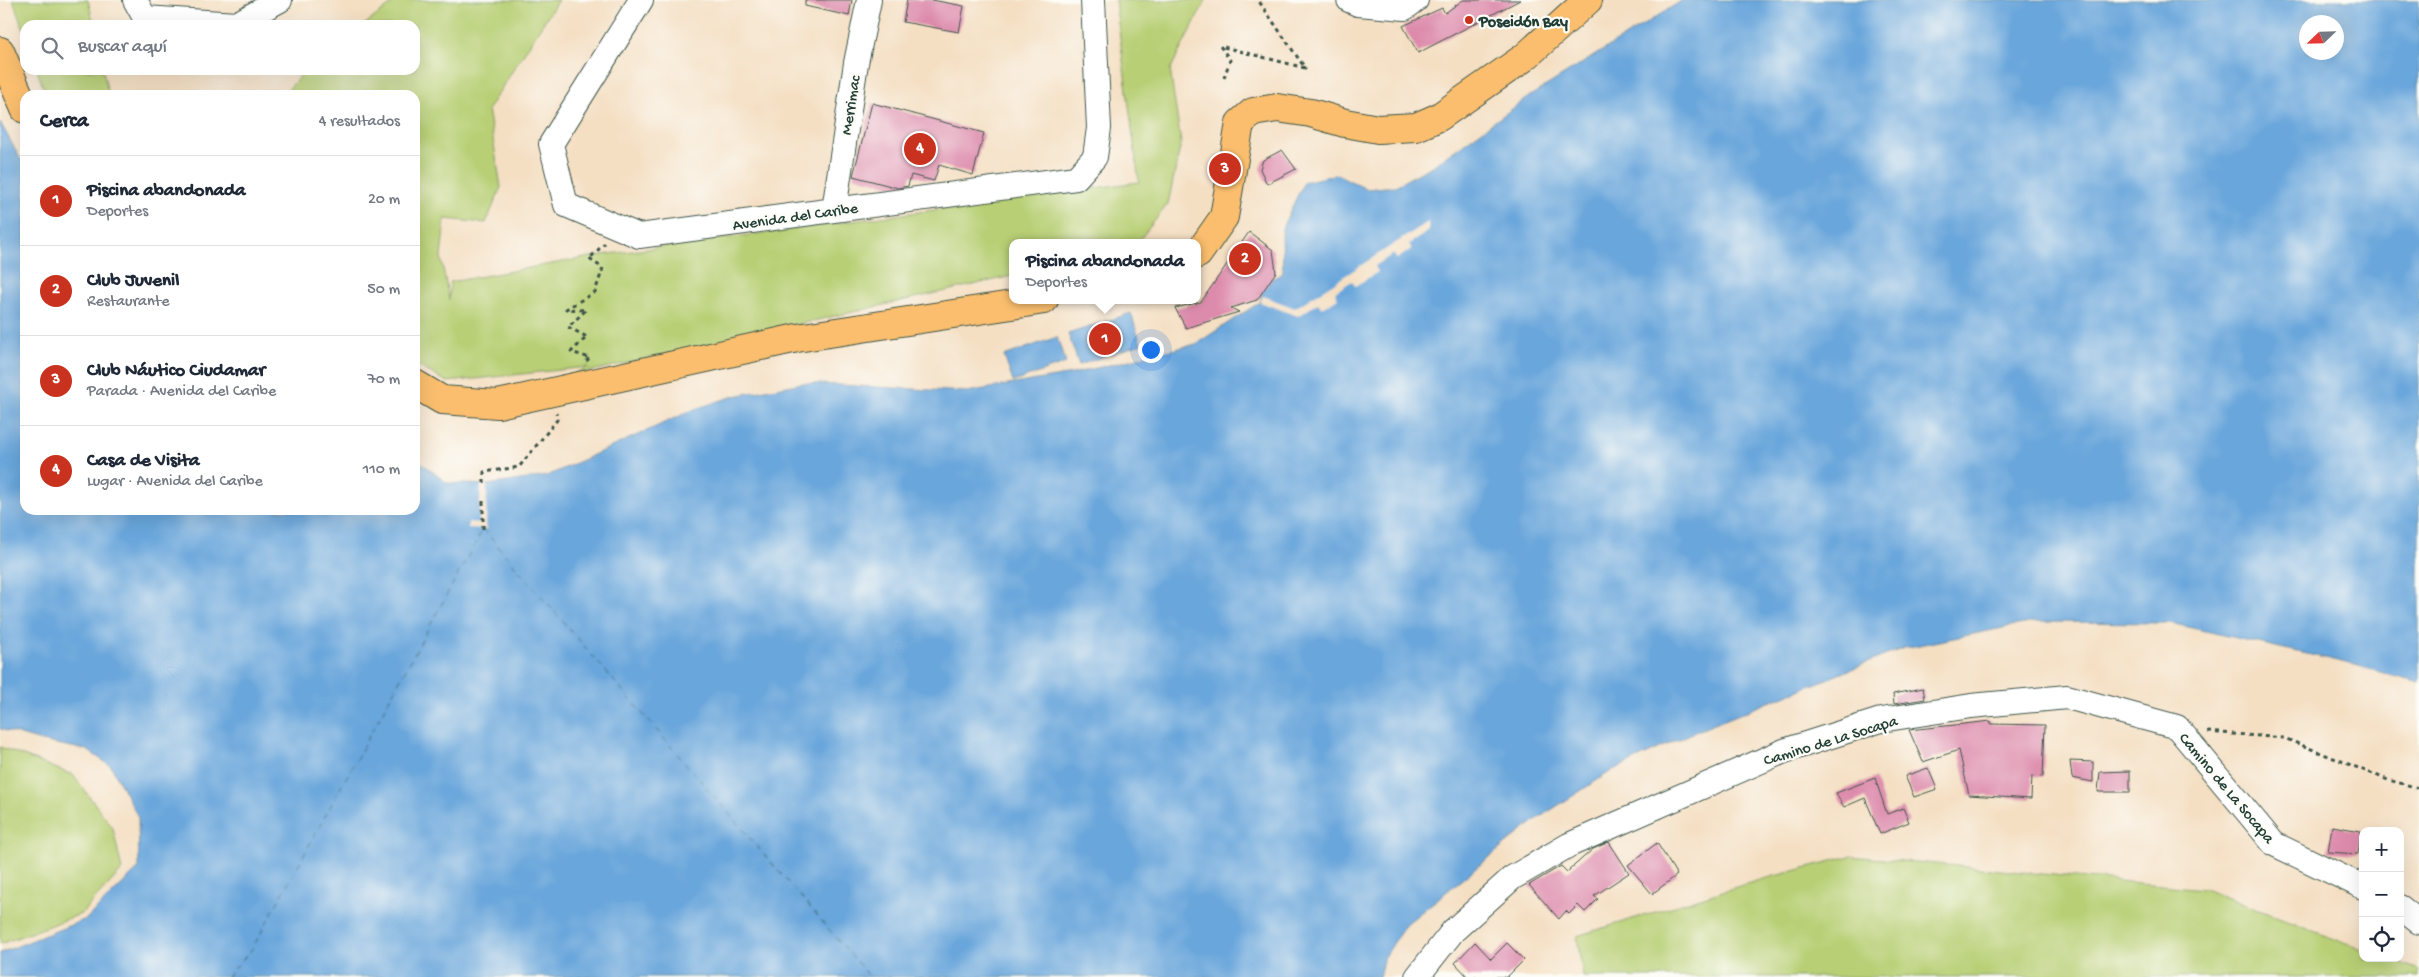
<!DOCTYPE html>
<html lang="es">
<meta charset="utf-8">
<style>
:root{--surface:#fff;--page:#f6f6f7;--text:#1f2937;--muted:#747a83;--line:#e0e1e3;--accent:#c8321e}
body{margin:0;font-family:"Gochi Hand",sans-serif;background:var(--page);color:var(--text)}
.controls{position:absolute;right:15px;bottom:15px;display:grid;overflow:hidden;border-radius:10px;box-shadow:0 5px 20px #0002}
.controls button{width:45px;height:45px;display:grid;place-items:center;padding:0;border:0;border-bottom:1px solid var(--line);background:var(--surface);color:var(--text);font:25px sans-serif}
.compass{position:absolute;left:2299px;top:15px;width:45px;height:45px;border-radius:50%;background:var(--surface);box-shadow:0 5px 20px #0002;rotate:247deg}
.you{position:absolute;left:1150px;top:349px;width:18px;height:18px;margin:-12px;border:4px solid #fff;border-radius:50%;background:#1a73e8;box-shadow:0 0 0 8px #1a73e833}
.badge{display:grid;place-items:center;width:32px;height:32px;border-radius:50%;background:var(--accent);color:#fff;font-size:16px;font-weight:700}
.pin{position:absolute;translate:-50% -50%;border:2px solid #fff;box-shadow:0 1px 5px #0006}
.popup{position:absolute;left:1009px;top:239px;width:192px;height:65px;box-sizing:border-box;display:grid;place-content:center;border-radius:10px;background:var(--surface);filter:drop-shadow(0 1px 4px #0005);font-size:16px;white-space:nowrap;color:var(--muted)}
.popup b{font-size:19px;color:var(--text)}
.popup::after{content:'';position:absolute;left:50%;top:100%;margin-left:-10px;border:10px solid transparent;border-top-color:var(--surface)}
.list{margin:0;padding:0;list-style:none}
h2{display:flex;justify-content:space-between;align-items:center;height:65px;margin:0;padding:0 20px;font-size:21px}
h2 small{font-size:16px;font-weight:400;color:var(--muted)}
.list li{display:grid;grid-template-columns:32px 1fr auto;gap:15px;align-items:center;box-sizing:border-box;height:90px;padding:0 20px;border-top:1px solid var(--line)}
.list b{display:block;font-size:19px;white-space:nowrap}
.list p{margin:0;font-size:16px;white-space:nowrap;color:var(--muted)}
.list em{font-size:16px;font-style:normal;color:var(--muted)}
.icon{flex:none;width:28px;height:28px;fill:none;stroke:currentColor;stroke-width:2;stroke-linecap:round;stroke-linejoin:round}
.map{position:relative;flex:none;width:2419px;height:977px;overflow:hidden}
.search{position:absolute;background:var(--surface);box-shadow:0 5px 20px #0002;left:20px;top:20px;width:400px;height:55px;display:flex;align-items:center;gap:12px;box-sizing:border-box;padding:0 18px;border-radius:15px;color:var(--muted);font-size:19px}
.panel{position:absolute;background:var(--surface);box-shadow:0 5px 20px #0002;left:20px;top:90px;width:400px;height:425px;border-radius:15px}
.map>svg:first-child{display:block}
.green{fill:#b8cf74;stroke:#6c8654}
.water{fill:#69a6db;stroke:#447288;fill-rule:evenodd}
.pier{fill:#f4dfc3}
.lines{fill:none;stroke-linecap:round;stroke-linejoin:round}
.ferry{stroke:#355c66;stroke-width:1;stroke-dasharray:6 5;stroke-linecap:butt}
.building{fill:#dd8bac}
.minor-casing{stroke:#3f5549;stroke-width:26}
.major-casing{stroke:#3f5549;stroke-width:30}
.path{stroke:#3f5549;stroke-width:3;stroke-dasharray:4 4;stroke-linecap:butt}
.minor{stroke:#fff;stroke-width:24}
.major{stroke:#fabe6e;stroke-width:28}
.poi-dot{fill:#c8321e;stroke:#fdfcf7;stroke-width:2}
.labels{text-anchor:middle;stroke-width:4.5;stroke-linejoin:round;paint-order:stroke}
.poi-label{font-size:16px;font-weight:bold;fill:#1f3d34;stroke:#fdfcf7;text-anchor:start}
.street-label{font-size:16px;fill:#1f3d34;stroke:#fdfcf7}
</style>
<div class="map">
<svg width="2419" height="977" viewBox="0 0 2419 977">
<rect width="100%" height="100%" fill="#fdfcf7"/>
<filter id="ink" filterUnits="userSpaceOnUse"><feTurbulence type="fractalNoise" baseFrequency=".02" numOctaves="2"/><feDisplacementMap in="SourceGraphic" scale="10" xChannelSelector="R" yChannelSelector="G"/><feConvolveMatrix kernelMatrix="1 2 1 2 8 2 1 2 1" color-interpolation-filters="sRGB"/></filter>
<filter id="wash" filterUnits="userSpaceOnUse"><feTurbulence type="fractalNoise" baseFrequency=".0096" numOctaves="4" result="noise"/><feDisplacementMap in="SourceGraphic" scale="20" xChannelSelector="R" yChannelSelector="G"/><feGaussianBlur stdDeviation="1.12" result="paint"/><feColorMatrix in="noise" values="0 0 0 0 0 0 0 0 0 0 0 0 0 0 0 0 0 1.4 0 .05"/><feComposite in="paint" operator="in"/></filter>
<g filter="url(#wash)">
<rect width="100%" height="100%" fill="#f4dfc3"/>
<path class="green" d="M13 0H88L94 25H25V34Z
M397 0H558L488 109 501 187 486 223 445 219 441 257 449 300 450 282 602 255 1139 182 1115 0H1206L1170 70 1181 143 1168 204 1137 243H1012V276L570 376 588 367 447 382 415 364V95H283L306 70H415V25H364Z
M37 70H103L107 89 113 95H46Z
M0 747 73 775 113 828 122 870 81 914 0 944Z
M1850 856 2204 889 2363 950V958H2385L2419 971V977H1583L1577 936 1756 881Z"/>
<path class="water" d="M1683 0H2419V683L2355 665 2170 623 2033 622 1904 648 1697 731 1613 770 1537 819 1405 925 1383 960 1379 977H0V953L86 919 139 868 138 817 111 766 87 750 41 741 0 729V122L25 167V510H415V458L447 483 487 485 547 476 695 409 734 396 803 383 967 392 1072 374 1196 344 1260 302 1264 283 1283 273 1282 228 1304 182 1337 174 1366 189 1395 186 1434 165 1530 96ZM2306 22H2336V52H2306Z
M1131 313 1141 344 1079 365 1068 334Z
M1057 337 1066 363 1013 382 1004 356Z"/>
<path class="pier" d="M1428 222 1429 231 1409 244 1412 249 1397 259 1393 254 1375 266 1378 272 1355 286 1352 281 1335 292 1338 298 1322 308 1318 303 1298 316 1260 302 1263 296 1295 308Z
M481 485H487L486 529 468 528V522L479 523Z"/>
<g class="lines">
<path class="ferry" d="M227 977 252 949 483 529 870 977"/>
</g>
<g id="blocks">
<path class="building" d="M805 0H852L849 16 805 6Z
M907 0H932L964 6 959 32 903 22Z
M1463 0H1520L1418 53 1403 26 1442 8 1445 13Z
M872 103 984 133 973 175 939 165 934 181 911 175 908 186 898 188 853 176Z
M1282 150 1296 169 1267 184 1260 169 1263 160Z
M1249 232 1273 250 1276 272 1257 300 1231 308 1239 312 1186 328 1175 308 1201 302Z
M1923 688 1925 699 1894 704 1893 694Z
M1991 721V724L2045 725 2043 777 2032 776 2031 799 1969 795 1959 750 1923 762 1909 730Z
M2070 761 2093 762V782L2072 778Z
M1928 768 1937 789 1914 797 1905 776Z
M2130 771V792H2098L2100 772Z
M1875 778 1887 814 1903 808 1909 822 1880 834 1865 798 1844 807 1836 793Z
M2332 826 2361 831 2358 854 2328 852Z
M1609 842 1629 873 1594 896 1598 899 1585 912 1578 905 1569 914 1566 911 1559 919 1529 885 1561 866 1567 872 1593 849Z
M1657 843 1677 875 1652 894 1628 865Z
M1475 942 1491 959 1507 943 1524 960 1507 977H1468L1455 963Z"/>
</g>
</g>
<g filter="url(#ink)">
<use href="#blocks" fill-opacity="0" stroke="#3f5549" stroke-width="1"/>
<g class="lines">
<defs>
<path id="minor" d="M135 0 145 18 236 24 280 0
M641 0 551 144 566 205 639 236 1076 178 1095 157 1099 128 1093 0
M1349 0 1358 4 1405 8 1416 0
M834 210 856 63 869 0
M2400 907 2419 922
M1417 977 1453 931 1512 878 1569 845 1784 751 1881 720 1971 706 2067 697 2177 727 2274 844 2363 887"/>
<path id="major" d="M0 51 25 109
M1198 254 1224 217 1240 123 1253 112 1277 108 1311 113 1345 123 1378 129 1416 127 1439 117 1525 57 1588 0
M415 384 442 400 498 404 797 338 1044 300"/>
</defs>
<use href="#minor" class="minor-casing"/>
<use href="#major" class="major-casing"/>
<path class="path" d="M1224 78 1230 60 1220 46 1305 68 1258 0
M586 361 590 358 571 352 587 337 568 327 586 310 566 309 595 292 603 268 589 259 605 243
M484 483V472L519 467 557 420 556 413
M483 529V500
M2208 732 2284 738 2388 780 2419 788"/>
<use href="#minor" class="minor"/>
<use href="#major" class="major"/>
</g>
</g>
<circle class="poi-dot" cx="1469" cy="20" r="5"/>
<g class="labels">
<g class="poi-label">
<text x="1479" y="26">Poseidón Bay</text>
</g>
<g class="street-label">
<text transform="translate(849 105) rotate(-81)" y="6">Merrimac</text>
<text transform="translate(795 215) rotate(-8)" y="6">Avenida del Caribe</text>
<text transform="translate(1830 739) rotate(-17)" y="6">Camino de La Socapa</text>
<text transform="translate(2228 787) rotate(50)" y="6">Camino de La Socapa</text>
</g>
</g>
</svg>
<div class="controls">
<button>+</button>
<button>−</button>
<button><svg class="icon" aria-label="locate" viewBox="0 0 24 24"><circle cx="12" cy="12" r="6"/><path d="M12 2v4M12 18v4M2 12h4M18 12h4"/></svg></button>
</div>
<svg class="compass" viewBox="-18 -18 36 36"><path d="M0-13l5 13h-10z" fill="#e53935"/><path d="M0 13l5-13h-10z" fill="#747a83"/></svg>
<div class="you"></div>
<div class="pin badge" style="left:1105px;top:339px">1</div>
<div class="popup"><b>Piscina abandonada</b>Deportes</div>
<div class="pin badge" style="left:1245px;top:259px">2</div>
<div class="pin badge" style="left:1225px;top:169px">3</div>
<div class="pin badge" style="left:920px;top:149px">4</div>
<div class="search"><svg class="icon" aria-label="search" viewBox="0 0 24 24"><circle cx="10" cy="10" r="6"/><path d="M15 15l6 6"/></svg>Buscar aquí</div>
<section class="panel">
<h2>Cerca<small>4 resultados</small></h2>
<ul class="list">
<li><span class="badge">1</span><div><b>Piscina abandonada</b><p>Deportes</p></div><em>20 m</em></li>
<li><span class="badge">2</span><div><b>Club Juvenil</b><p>Restaurante</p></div><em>50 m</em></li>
<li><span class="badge">3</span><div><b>Club Náutico Ciudamar</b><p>Parada · Avenida del Caribe</p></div><em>70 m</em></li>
<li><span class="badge">4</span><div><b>Casa de Visita</b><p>Lugar · Avenida del Caribe</p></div><em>110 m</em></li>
</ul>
</section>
</div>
